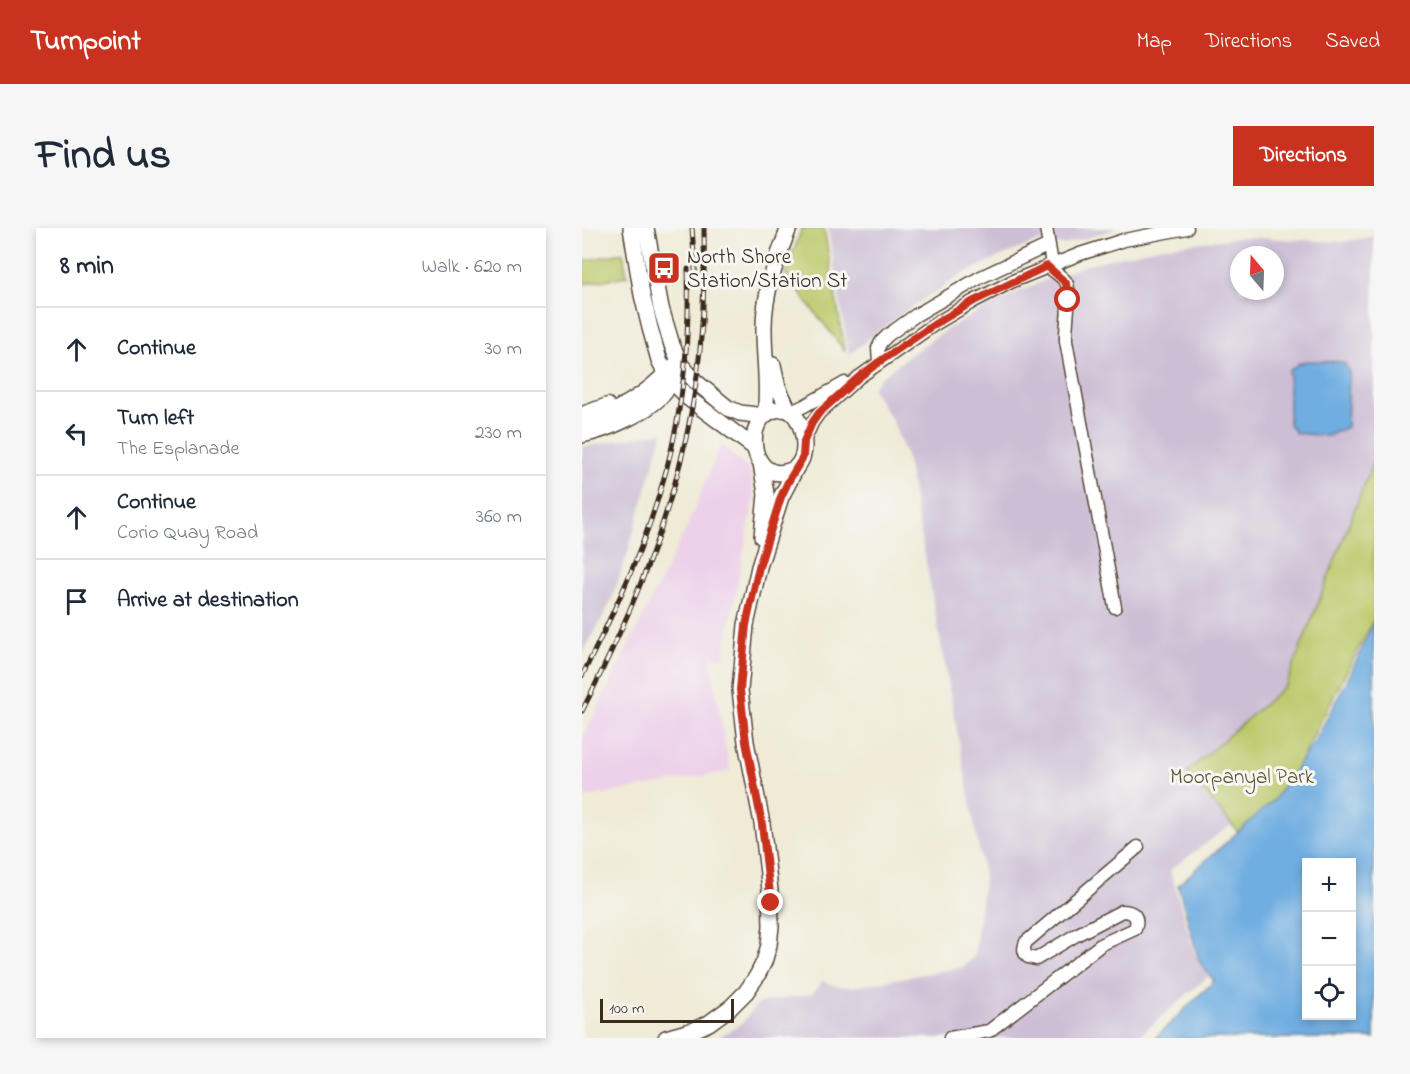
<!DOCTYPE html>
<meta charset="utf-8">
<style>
:root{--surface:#fff;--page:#f6f6f7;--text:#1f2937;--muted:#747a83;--line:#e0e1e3;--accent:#c8321e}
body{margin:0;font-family:"Indie Flower",sans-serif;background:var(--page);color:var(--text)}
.controls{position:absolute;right:18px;bottom:18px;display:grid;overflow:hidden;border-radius:0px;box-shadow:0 3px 9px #0003}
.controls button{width:54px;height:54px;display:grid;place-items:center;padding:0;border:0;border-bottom:2px solid var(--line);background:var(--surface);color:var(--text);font:30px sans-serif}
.compass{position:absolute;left:648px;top:18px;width:54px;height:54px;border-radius:50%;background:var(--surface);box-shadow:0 3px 9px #0003;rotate:341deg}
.scale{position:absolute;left:18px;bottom:15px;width:134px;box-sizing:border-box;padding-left:6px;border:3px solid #3b2a1e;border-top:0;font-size:16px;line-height:21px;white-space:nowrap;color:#3b2a1e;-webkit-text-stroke:4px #f6f6f2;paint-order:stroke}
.stop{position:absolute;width:18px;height:18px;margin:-14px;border:4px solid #c8321e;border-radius:50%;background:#fff}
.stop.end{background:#c8321e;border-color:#fff;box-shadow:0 2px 6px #0008}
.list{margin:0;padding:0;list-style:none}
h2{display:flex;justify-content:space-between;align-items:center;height:78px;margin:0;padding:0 24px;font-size:26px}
h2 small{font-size:20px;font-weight:400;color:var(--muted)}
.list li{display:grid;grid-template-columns:39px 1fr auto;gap:18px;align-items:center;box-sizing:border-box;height:84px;padding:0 24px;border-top:2px solid var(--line)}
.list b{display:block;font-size:22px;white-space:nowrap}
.list p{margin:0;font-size:20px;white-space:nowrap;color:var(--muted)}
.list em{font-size:20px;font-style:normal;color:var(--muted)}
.icon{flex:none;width:33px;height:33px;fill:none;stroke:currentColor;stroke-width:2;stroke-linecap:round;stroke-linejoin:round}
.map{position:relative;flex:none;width:792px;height:810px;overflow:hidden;border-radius:0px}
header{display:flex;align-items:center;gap:36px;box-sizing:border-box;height:84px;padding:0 30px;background:var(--accent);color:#fff}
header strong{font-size:28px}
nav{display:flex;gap:33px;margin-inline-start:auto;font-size:21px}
.intro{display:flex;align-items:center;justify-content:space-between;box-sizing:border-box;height:144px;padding:0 36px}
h1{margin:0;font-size:42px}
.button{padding:15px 27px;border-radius:0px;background:var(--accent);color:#fff;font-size:21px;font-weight:700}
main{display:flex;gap:36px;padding:0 36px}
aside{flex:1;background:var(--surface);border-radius:0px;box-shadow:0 3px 9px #0003}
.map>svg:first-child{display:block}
.built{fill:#edd0e9}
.industrial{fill:#ccbed4;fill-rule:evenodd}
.green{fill:#bcc96b;stroke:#7c7a44;stroke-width:1.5}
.water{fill:#6fade1;stroke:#556c80;stroke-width:1.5;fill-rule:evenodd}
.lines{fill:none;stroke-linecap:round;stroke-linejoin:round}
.minor-casing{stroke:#56473a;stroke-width:15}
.major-casing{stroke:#56473a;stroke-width:18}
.minor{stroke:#fff;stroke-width:12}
.major{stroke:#fff;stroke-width:15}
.rail-casing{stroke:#3b2a1e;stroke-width:5}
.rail{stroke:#f6f6f2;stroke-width:3;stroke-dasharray:9;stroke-linecap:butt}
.route{stroke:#c8321e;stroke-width:8}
.labels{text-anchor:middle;stroke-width:6;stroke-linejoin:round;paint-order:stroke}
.poi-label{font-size:21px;fill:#3b2a1e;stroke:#f6f6f2;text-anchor:start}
.park-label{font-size:21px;fill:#5b5231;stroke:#f6f6f2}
</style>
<header>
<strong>Turnpoint</strong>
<nav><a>Map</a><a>Directions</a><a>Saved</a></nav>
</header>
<div class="intro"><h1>Find us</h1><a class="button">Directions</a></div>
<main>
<aside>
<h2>8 min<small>Walk · 620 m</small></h2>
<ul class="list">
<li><svg class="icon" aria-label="ahead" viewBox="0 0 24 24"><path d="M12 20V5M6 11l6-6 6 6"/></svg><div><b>Continue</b></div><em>30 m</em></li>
<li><svg class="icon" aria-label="left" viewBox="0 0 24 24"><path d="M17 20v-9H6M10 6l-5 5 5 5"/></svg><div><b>Turn left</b><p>The Esplanade</p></div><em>230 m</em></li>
<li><svg class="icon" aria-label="ahead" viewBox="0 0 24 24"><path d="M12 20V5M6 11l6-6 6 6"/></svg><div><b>Continue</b><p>Corio Quay Road</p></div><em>360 m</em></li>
<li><svg class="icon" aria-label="arrive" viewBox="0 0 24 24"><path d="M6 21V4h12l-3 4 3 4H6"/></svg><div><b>Arrive at destination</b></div></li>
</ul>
</aside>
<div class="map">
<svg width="792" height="810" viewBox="0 0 792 810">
<rect width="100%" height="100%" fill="#f6f6f2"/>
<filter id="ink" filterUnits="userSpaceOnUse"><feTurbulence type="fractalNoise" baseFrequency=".0167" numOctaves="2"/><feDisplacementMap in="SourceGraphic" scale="12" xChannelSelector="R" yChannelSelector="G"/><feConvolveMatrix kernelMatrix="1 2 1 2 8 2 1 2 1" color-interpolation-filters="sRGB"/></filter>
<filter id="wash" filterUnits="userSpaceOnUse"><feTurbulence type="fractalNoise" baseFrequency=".008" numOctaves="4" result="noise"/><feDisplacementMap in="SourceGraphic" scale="24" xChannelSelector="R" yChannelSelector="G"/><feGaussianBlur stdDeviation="1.35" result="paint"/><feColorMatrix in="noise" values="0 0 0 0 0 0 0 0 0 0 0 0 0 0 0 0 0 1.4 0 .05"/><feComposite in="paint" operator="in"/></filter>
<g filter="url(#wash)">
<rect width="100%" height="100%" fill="#f0ebd7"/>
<path class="built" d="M139 216 169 244 172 271 141 430 128 428 148 543 0 570V512L105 299Z"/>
<path class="industrial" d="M246 0H537L481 17 456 13 417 29 381 46 341 71 296 103 267 127Z
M792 8V232L704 457 612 537 623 569 653 594 588 642 613 727 629 746 555 810H136L160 795 177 775 230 766 240 753 253 758 270 759 381 739 394 727 393 724 402 649 326 237 322 222 311 194 290 160 298 150 332 124 364 102 410 76 454 56 507 36 580 19 662 9 761 14ZM657 27H693V63H657Z
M81 204 45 327 29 373 0 428V219Z"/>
<path class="green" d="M220 0H242L263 123 203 46Z
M41 25 45 48 0 56V33Z
M792 232V391L715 539 692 572 656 604 605 544 704 457Z"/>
<path class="water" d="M724 133 757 134 763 136 767 144 765 199 746 208 714 205 707 196V143L716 136Z
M792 393V810H573L632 753 617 733 596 657 692 572 734 511 768 447ZM724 634H770V788H724Z"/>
</g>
<g filter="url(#ink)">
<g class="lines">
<defs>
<path id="minor" d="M464 0 470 36
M465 38C471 43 480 48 484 54 490 64 483 99 484 113L533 379
M297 134 296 120 299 114 306 107 334 87 399 49 467 17
M209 184 222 178 263 155
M0 185 26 176
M222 213 230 195 237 185 277 149 353 96 392 73 431 53 498 26 542 12 605 0
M368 810 407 803 520 716 553 701C557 689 552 683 540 683L494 707 454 731 446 729C441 724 441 720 444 714L556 619"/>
<path id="major" d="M49 0 60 67 68 100 77 132 84 146 106 170 173 220
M64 0 79 80 90 117 99 137 114 154 146 180 158 185 182 188
M191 137 196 159 207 183
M199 181C202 181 205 181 208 183 220 191 225 217 220 230 217 238 211 243 203 244 167 252 159 184 199 181Z
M183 187C187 159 182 131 182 103 181 68 194 32 207 0
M0 197C35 183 64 168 90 139
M0 207C25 202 67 184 83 164 87 158 90 153 92 147
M179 235 184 266 180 309
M84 810 112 802 127 795 149 779 164 764 175 748 182 734 187 717 189 698 188 662 180 595 164 514 158 462 164 397 177 339 199 269 214 240"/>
</defs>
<use href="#minor" class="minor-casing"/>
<use href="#major" class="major-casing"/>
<use href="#minor" class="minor"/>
<use href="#major" class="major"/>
<defs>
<path id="rail" d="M110 0 114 54
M0 448C29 390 58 330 77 267 100 194 108 118 106 41
M0 483C50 385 93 283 111 174 121 117 123 58 122 0"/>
</defs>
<use href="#rail" class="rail-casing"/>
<use href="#rail" class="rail"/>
</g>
</g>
<g class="lines" filter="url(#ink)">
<path class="route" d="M189 675 180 596 164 514 158 462 164 397 177 339 199 269 206 254 221 229 222 213 230 195 237 185 277 149 297 134 353 96 392 73 465 38 484 55 486 72"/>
</g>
<defs>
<symbol id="bus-square" viewBox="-11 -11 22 22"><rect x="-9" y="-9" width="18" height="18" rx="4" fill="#c8321e" stroke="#f6f6f2"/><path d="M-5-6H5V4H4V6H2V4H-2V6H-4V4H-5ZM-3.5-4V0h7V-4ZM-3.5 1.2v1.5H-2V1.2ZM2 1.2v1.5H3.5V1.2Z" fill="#fff"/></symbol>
</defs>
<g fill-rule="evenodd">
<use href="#bus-square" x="63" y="21" width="38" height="38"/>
</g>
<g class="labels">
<g class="poi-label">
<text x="105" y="35">North Shore<tspan x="105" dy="24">Station/Station St</tspan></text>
</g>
<g class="park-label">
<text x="660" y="555">Moorpanyal Park</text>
</g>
</g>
</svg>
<div class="controls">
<button>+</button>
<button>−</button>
<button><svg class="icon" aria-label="locate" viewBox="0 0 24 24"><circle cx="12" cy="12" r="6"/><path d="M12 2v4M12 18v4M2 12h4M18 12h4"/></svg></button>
</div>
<svg class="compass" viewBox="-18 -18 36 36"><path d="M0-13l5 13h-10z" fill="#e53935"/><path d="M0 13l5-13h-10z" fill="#747a83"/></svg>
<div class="scale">100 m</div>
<div class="stop" style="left:486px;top:72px"></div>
<div class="stop end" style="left:189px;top:675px"></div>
</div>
</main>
